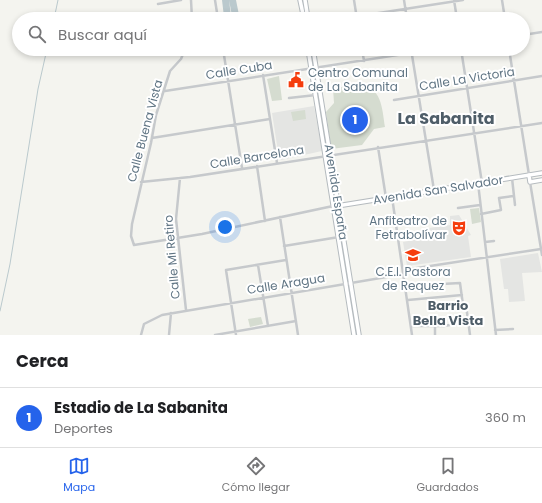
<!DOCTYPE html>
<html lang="es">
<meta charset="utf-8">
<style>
:root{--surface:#fff;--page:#f2f2f2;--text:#202124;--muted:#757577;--line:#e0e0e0;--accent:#2563eb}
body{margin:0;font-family:Poppins,sans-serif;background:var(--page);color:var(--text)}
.you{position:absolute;left:225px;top:227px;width:14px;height:14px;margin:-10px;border:3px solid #fff;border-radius:50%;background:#1a73e8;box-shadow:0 0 0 6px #1a73e833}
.badge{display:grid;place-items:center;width:26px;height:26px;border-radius:50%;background:var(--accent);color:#fff;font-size:13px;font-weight:700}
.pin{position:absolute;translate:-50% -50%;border:2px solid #fff;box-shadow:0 1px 4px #0006}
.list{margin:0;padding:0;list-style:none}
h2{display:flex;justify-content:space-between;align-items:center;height:52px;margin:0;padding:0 16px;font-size:17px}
h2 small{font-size:13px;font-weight:400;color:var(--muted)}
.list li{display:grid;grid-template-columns:26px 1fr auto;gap:12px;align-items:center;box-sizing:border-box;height:60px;padding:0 16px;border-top:1px solid var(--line)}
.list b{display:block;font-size:15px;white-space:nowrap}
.list p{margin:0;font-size:13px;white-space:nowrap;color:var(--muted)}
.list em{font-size:13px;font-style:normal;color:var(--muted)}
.icon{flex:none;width:22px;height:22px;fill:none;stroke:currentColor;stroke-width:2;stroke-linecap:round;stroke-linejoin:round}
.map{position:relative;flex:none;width:542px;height:335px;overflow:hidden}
.search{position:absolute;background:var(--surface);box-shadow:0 2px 6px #0003;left:12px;right:12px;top:12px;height:44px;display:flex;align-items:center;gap:10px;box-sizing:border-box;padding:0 14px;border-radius:22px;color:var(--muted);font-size:15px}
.sheet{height:112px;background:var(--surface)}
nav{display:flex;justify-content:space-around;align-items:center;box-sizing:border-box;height:56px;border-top:1px solid var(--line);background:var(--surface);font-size:11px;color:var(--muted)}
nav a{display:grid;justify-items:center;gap:2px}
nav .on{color:var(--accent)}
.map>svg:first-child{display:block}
.built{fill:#e4e5e3}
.green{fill:#d5dcd0}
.water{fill:#bac9cd}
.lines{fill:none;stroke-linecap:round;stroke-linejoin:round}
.stream{stroke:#bac9cd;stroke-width:1}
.secondary-casing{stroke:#b5bbbf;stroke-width:5.5}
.street{stroke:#c6c9cc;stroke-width:2.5}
.secondary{stroke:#fff;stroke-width:3.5}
.labels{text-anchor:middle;stroke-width:4;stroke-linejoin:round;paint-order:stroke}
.street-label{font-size:12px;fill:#607584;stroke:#fff}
.poi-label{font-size:12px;fill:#607584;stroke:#fff;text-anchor:start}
.neighbourhood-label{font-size:13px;font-weight:bold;fill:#4e5d68;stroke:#fff}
.district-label{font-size:16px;font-weight:bold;fill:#4e5d68;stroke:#fff}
</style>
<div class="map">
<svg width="542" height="335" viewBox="0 0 542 335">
<rect width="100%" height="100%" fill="#f4f4ef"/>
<path class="built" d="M314 106 322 151 281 160 279 158 272 113Z
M459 215 471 235 468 236 471 257 407 266 403 242 430 237 429 228 450 225V216Z
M538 253 542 272 522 273 525 301 509 302 508 289H504L500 259Z"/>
<path class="green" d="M279 76 282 100 272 101 267 79Z
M358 85C382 86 382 108 385 127L374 129 362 145 331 149 326 112 334 103 333 88Z
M305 110 306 119 293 121 291 112Z
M479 208 481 222 472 224 470 209Z
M261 317 263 324 250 327 248 319Z"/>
<path class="water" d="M222 0H229L231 16 224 17Z
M229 0H236L239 15 232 16Z"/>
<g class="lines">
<path class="stream" d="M54 19 58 0
M0 311 10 264 38 89 47 49"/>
<defs>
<path id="secondary" d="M300 0 304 19
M305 0 308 19
M308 49 354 335
M313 49 359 335
M529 175 530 182 542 180
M337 206 542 173"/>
</defs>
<use href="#secondary" class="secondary-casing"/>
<path class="street" d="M191 0 192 19
M215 0 218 19
M354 0 357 19
M404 0 407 19
M454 0 457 19
M502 0 505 19
M158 4 181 0
M340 19 463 0
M523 35 542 32
M185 49 181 59 170 71 156 115 151 143 132 224 131 236 134 245 202 234 333 206
M223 49 242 168
M362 49 364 61
M411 49 434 190
M461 49 482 183
M509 49 529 175
M263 75 277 163
M165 91 436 49
M289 98 316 95
M394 100 542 76
M152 138 270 119
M378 147 386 198
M257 166 265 221
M180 178 176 219 186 310
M512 178 515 205
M141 182 190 177 542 123
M530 182 542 255
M478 183 496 335
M392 197 412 335
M458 208 480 205
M481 214 501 210 499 198 513 196
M280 217 298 335
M485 242 494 241
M284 246 339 237
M258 265 268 326
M404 270 541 249
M406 286 460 283 463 305H466L470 335
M408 300 462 295
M411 326H444L468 322
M435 326V335
M495 330 513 329
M141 335 144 324 162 315 404 274
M169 335 171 313
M215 335 296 321
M236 335 226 270 286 260"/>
<use href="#secondary" class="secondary"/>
</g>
<defs>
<symbol id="civic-bare" viewBox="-9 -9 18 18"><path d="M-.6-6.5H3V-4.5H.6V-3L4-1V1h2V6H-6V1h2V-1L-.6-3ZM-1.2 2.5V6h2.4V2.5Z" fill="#f53d0e" stroke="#fff" stroke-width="2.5" paint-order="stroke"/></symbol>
<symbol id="theatre-bare" viewBox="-9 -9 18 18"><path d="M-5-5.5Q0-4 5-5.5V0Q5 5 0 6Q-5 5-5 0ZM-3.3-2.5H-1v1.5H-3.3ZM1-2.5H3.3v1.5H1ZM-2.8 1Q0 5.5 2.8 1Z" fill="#f53d0e" stroke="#fff" stroke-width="2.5" paint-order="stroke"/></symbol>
<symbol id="school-bare" viewBox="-9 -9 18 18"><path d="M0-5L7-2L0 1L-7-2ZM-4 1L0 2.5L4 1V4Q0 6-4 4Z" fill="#f53d0e" stroke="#fff" stroke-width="2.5" paint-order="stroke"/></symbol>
</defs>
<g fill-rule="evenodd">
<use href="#civic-bare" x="285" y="69" width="22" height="22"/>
<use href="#theatre-bare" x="448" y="217" width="22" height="22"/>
<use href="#school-bare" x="402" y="244" width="22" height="22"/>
</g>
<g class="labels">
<g class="street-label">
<text transform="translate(239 70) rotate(-9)" y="4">Calle Cuba</text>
<text transform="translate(467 79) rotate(-9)" y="4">Calle La Victoria</text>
<text transform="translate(145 131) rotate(-75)" y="4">Calle Buena Vista</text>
<text transform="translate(257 157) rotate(-9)" y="4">Calle Barcelona</text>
<text transform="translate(438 190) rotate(-9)" y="4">Avenida San Salvador</text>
<text transform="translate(336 192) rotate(81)" y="4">Avenida España</text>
<text transform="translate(172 257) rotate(-95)" y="4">Calle Mi Retiro</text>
<text transform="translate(286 284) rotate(-9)" y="4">Calle Aragua</text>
</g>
<g class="poi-label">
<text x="308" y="77">Centro Comunal<tspan x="308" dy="14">de La Sabanita</tspan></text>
<text x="447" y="225" text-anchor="end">Anfiteatro de<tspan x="447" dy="14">Fetrabolívar</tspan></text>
<text x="413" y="276" text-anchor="middle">C.E.I. Pastora<tspan x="413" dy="14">de Requez</tspan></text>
</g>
<g class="neighbourhood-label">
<text x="448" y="310">Barrio<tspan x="448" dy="15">Bella Vista</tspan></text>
</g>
<g class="district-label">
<text x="446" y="124">La Sabanita</text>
</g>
</g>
</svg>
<div class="you"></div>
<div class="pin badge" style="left:355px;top:120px">1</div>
<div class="search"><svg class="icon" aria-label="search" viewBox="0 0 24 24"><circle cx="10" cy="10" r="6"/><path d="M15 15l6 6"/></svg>Buscar aquí</div>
</div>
<section class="sheet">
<h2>Cerca<small></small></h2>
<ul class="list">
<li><span class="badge">1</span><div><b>Estadio de La Sabanita</b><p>Deportes</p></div><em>360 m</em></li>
</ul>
</section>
<nav>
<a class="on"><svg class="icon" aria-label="map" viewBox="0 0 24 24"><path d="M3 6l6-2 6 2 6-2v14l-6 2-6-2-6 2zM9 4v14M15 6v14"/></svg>Mapa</a>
<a><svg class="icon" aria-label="directions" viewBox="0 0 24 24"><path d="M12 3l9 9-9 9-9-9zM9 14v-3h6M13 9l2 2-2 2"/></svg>Cómo llegar</a>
<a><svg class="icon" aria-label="saved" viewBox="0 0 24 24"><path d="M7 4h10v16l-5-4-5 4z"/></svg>Guardados</a>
</nav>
